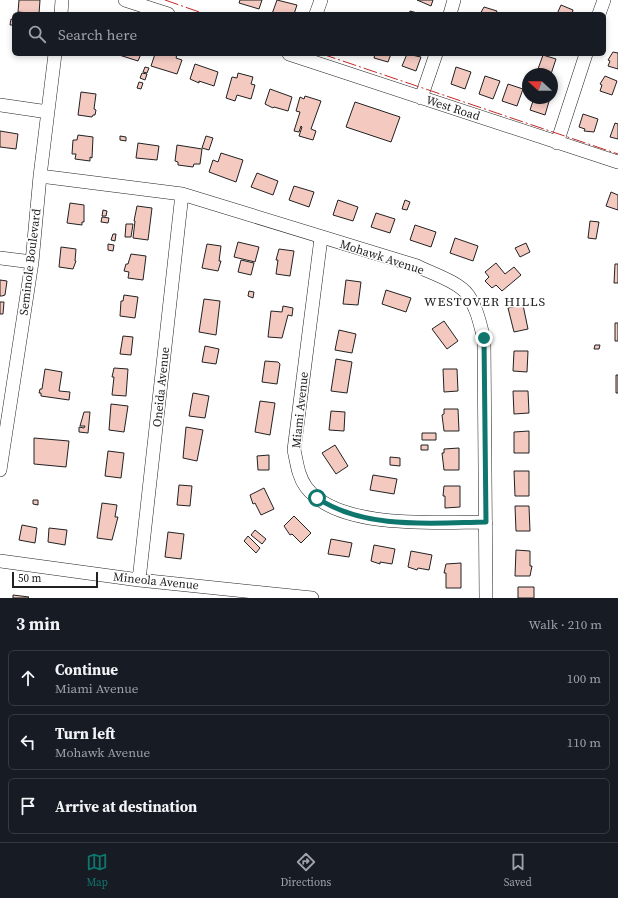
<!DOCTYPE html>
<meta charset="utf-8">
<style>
:root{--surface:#171b24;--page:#242831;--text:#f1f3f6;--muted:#9ea1a6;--line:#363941;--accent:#0f766e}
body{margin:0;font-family:"Source Serif 4",serif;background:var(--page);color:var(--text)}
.compass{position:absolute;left:522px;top:68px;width:36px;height:36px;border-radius:50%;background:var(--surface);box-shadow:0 2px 6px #0003;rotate:291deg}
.scale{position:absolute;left:12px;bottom:10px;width:86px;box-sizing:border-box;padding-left:4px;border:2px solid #222;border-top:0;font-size:11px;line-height:14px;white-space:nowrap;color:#222;-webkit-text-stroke:3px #fff;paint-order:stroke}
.stop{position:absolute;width:12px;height:12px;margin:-9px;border:3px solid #0f766e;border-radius:50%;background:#fff}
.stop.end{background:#0f766e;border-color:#fff;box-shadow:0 1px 4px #0008}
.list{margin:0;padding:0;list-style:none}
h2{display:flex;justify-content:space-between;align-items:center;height:52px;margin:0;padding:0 16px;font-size:17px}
h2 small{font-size:13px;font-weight:400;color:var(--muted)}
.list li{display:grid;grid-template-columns:26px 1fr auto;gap:12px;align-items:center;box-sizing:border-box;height:56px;margin:0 8px 8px;padding:0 8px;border:1px solid var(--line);border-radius:6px}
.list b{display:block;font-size:15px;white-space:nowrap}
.list p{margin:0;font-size:13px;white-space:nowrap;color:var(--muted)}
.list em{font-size:13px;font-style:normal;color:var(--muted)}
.icon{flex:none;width:22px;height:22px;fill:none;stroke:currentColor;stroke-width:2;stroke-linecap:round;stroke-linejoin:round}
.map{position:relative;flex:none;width:618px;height:598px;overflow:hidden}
.search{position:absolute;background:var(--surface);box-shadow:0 2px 6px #0003;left:12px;right:12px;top:12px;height:44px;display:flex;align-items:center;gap:10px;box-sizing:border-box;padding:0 14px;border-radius:6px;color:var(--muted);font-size:15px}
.sheet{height:244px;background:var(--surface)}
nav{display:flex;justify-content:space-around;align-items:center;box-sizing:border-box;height:56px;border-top:1px solid var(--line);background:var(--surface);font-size:11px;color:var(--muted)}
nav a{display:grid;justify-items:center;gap:2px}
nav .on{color:var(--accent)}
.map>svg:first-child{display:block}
.building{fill:#f3c9c0;stroke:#222}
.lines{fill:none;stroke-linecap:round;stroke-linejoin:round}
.minor-casing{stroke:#222;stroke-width:14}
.minor{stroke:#fff;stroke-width:13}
.power{stroke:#c62828;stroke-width:1;stroke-dasharray:14 3 2 3;stroke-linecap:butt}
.route{stroke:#0f766e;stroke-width:5}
.labels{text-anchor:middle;stroke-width:3;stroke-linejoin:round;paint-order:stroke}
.street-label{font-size:12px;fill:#222;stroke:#fff}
.neighbourhood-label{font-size:13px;letter-spacing:1px;fill:#222;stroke:#fff}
</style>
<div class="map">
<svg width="618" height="598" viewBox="0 0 618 598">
<rect width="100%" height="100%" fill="#fff"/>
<path class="building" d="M19 0H40L39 14 18 12Z
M240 0H262L259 9 239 3Z
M277 0 297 5 294 14H272Z
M417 0H433L431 6Z
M561 5 573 10 572 14H557Z
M484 7 497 11 496 14H480Z
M410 11 421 14H409Z
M11 19 14 20V25H10Z
M613 52 618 53V69L608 66 610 61 608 60Z
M116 54H141L138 61Z
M155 54H177L176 58 182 60 177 74 151 66Z
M375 54H391L388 62 374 58Z
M407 54 421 57 416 71 402 66Z
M543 55 556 59 551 74 538 69Z
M195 64 218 72 214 86 199 81V83L190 79Z
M145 67 149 68 147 73 143 72Z
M456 67 471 72 465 89 451 84Z
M142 73 147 74 145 80 140 78Z
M238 73 253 77 251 84 255 85 251 99 237 95 235 101 226 98 232 77 237 78Z
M485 76 500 81 493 99 479 94Z
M605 76 617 81 612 95 600 91 602 85 600 84Z
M139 82 143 83 141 89 137 88Z
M508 84 523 89 517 106 502 101Z
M270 89 292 97 288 111 274 107 273 108 265 104Z
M81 92 96 94 94 109 96 110 95 115H93L92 117 78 115Z
M305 96 321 101 311 129 316 131 313 140 299 136 302 127 301 126 299 132 294 131 300 112 296 111 300 97 304 99Z
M534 98H550L545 115 530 110Z
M355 102 400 117 391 142 346 127Z
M583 114 598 119 594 132 584 131 585 129 579 127Z
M615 123 618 124V139L610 137Z
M0 131 18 134 16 149 0 147Z
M78 135 93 137 92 158 90 157V161L75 159 76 154H72L73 140H77Z
M120 136 126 137V141L120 140Z
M206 136 213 138 209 150 202 148Z
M138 143 159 146 157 160 136 158Z
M177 145 202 149 200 164H194L193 167 178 165V162L175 161Z
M221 153 243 160 236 182 209 172 213 160 218 162Z
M257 173 278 181 273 195 251 187Z
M294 186 314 192 309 207 289 200Z
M611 192 618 195V210L606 206Z
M338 200 358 207 353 221 333 215Z
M405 200 410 202 407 210 402 209Z
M70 203 84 205V222H82V225L67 223Z
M137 206 152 208 148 240 133 238 135 221H134Z
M103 210 107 211 106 216H102Z
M376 213 395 219 390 233 371 227Z
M102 217 109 218 108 223 101 222Z
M590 221 599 222 596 239 588 238Z
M126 224H133L131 237H125Z
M415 225 436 232 431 247 410 240Z
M113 234H116L115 241 111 240Z
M455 238 478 246 473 261 450 253Z
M238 242 259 247 255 262 234 257Z
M526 243 530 252 520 257 515 248Z
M108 244 114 245 113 251 108 250Z
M207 244 221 246 219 261H221L218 271 202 268Z
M61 247 76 249 75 261H76L73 269 59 267Z
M279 249 294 251 290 276 276 274 278 260H276Z
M131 254 146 256 143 280 128 278 129 272 124 271 126 264H128Z
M241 260 254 263 251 275 238 272Z
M496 263 505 274 514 267 521 275 502 291 496 285 492 288 485 281 489 277 485 272Z
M615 264H618V283H614Z
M0 280 7 281 5 295 2 296H0Z
M346 280 361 282 358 305 343 304Z
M386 290 411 298 406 312 382 304Z
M249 291 254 292 253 298 248 296Z
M124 295 138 297 135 318 120 316 121 301H123Z
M204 299 220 301 216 335 199 332Z
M0 302H4L3 314H0Z
M523 305 528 329 514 332 508 308Z
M283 306 293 308 292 316 288 315 282 338 268 337 271 311 282 312Z
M444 321 458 341 447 349 432 329Z
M615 323H618V341H615Z
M339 330 356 334 352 353 335 350Z
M123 336 133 337 131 355 120 354Z
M595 345H600L599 349H594Z
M205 346 219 349 216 364 202 362Z
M514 351H528L527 372 513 371Z
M336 359 352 362 347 393 331 391Z
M265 361 278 362 280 364 277 384 262 382Z
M114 368 128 369 126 396 112 395 114 377H112Z
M45 369 62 372 59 391 70 392 69 400 41 396V393H39L40 389H42Z
M443 369H457L458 391 444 392Z
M616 375H618V393H616Z
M513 391H528L529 413 514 414Z
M193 393 209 396 205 418 189 416Z
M260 401 275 403 270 435 255 432Z
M111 404 128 406 124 432 109 430Z
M444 409H458L459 431H444L442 415 444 414Z
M331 411 345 412 344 431 329 430Z
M84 412H90L88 433 79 432V427L84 428 85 426H80Z
M186 427 203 430 197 461 183 458Z
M529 431V453H514V432Z
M422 433H436V440H422Z
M34 438 69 441 66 467 34 464Z
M335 445 348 466 336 474 322 453Z
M421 445H428V450H421Z
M459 448V470H444L442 453H444V449Z
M108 451 124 453 121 478 105 476Z
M269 455V470H258L257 456Z
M390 457 400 458V466L390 465Z
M514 471H529V496H515Z
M373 475 397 479 394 494 370 490Z
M179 485 192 486 190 506 177 505Z
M444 486H460V507L445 508V496H443Z
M264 488 274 509 261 515 255 503 253 504 250 495Z
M33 500H38V505L33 504Z
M102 503 117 505 115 517H118L112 540 97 538Z
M515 506H529L530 531H516Z
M294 516 311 533 301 543 292 534 290 535 284 526Z
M22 525 37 528 35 543 19 540Z
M49 528 67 530 65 545 48 542Z
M255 530 266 539 262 544 251 535Z
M168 532 184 534 181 559 165 557Z
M248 536 260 548 256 553 244 541Z
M331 539 352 543 349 557 328 554Z
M374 545 395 549 392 564 380 562V564L371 561Z
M516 550 530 551V566H532L530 576H515Z
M411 551 432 555 429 570 418 568 417 570 408 567Z
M461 563V588H446V573H444L446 564Z
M518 587H534V598H518Z
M13 595 29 597 28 598H13Z"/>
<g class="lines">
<defs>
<path id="minor" d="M125 0 168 14
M61 14 62 0
M316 14 321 0
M450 14 454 0
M599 14 604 0
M289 54 618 162
M421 98 436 54
M0 105 48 112
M557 143 586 54
M40 176 182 194 417 266C431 273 459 282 468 295 477 308 480 324 484 339L486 598
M321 238 294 450C297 463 298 476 306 487 338 530 437 522 486 522
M0 258 32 262
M0 470 32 262 40 176 55 54
M0 561 139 580 312 598
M139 580 182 194"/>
</defs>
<use href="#minor" class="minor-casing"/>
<use href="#minor" class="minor"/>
<path class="power" d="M165 0 205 14
M322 54 618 154"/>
</g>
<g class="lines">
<path class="route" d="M317 498C366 530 430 523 486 522L484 338"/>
</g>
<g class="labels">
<g class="street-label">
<text transform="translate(453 108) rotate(18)" y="4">West Road</text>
<text transform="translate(382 257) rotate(18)" y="4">Mohawk Avenue</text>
<text transform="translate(30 262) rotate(-83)" y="4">Seminole Boulevard</text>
<text transform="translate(161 387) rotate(-84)" y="4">Oneida Avenue</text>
<text transform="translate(300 410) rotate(-84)" y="4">Miami Avenue</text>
<text transform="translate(156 581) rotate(6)" y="4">Mineola Avenue</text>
</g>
<g class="neighbourhood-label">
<text x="485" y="306">WESTOVER HILLS</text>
</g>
</g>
</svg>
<svg class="compass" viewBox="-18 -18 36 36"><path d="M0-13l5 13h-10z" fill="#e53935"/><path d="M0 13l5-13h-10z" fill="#9ea1a6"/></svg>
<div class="scale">50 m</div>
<div class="stop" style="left:317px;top:498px"></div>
<div class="stop end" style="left:484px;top:338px"></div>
<div class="search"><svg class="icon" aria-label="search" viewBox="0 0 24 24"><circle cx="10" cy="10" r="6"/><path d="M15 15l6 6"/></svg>Search here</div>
</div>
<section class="sheet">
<h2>3 min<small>Walk · 210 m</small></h2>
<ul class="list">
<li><svg class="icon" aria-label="ahead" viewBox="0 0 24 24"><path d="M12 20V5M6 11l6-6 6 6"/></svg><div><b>Continue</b><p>Miami Avenue</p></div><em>100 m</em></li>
<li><svg class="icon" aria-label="left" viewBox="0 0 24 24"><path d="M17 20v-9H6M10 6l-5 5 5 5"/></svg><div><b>Turn left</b><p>Mohawk Avenue</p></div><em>110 m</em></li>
<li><svg class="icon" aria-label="arrive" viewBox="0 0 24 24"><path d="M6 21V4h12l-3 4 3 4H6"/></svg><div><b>Arrive at destination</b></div></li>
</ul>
</section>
<nav>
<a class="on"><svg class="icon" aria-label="map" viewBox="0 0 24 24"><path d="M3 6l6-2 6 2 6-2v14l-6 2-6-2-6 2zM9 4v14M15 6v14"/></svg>Map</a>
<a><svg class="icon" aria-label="directions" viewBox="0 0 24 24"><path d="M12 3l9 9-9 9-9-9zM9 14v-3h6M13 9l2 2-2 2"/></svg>Directions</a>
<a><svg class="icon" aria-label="saved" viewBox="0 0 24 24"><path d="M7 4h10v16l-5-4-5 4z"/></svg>Saved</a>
</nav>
